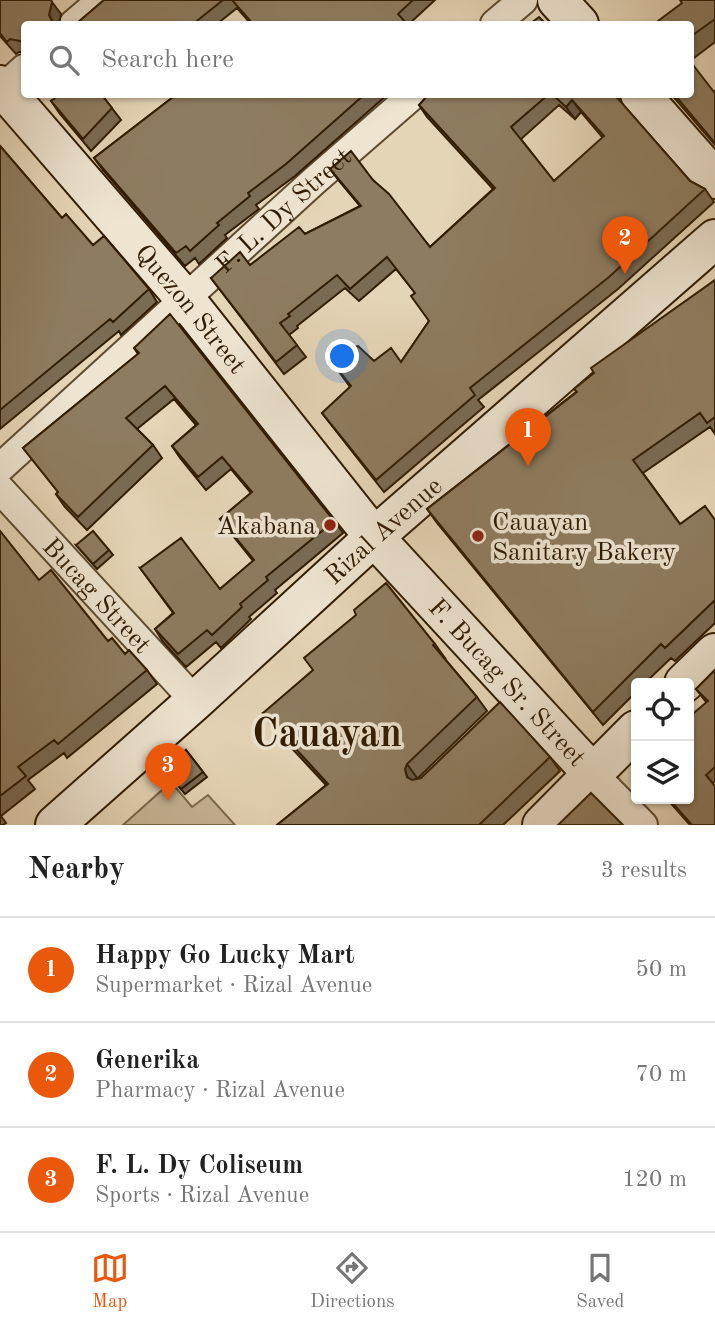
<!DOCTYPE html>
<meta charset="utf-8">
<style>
:root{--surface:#fff;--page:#f6f6f6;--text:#222;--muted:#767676;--line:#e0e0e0;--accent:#ea580c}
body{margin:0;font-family:"Old Standard TT",serif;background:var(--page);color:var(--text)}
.controls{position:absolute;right:21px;bottom:21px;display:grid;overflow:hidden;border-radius:7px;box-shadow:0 2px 5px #0004}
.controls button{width:63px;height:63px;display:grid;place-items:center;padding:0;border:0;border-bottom:2px solid var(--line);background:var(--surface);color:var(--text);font:35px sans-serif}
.you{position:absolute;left:343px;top:357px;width:24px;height:24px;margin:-18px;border:5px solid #fff;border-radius:50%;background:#1a73e8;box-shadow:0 0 0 10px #1a73e833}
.badge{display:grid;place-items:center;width:46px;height:46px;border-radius:50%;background:var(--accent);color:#fff;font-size:23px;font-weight:700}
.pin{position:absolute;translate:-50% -58px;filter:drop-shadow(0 2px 4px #0008)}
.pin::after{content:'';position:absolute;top:37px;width:24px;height:21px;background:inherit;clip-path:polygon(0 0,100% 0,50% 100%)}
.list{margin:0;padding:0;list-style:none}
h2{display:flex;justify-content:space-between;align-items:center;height:91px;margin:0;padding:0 28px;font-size:30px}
h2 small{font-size:23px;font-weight:400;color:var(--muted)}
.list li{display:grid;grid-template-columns:46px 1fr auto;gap:21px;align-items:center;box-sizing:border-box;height:105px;padding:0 28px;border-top:2px solid var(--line)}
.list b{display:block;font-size:26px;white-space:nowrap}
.list p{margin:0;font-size:23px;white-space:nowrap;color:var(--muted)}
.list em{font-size:23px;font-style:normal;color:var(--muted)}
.icon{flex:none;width:38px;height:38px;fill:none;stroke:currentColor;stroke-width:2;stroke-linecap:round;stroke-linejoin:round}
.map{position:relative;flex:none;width:715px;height:825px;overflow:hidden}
.search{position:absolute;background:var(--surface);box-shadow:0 2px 5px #0004;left:21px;right:21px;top:21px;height:77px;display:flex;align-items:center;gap:18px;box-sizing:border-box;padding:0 24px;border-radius:7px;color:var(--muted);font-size:26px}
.sheet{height:406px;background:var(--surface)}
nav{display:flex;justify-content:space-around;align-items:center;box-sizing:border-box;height:98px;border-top:2px solid var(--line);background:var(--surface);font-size:19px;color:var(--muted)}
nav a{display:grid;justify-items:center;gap:4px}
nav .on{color:var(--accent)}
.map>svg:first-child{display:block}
.green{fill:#c6b698;stroke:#7b694d;stroke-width:2}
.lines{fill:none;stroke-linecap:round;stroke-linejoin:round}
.street-casing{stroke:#5d4a2f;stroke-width:32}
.secondary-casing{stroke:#301c02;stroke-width:42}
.street{stroke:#eee4d0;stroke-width:28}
.secondary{stroke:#eee4d0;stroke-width:38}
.wall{fill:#7a6b53;stroke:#301c02;stroke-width:2;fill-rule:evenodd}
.shaded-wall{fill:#635743;stroke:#301c02;stroke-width:2}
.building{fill:#8e7c60;stroke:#301c02;stroke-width:2}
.poi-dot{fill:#8f2418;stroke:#eee4d0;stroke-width:2.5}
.labels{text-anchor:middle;stroke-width:7;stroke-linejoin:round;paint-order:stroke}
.street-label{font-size:26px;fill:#301c02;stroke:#eee4d0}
.poi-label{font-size:26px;fill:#301c02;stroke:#eee4d0;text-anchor:start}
.town-label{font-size:40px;font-weight:bold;fill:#301c02;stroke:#eee4d0}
</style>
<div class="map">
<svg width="715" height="825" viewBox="0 0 715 825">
<rect width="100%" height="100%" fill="#e5d5b7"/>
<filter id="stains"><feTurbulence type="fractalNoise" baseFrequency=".00286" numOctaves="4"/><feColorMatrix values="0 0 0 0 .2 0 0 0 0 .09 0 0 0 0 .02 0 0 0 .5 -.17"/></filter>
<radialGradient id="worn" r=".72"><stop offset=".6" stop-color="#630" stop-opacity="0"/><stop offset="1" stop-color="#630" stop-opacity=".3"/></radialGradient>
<path class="green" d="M171 782 192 807 208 795 235 825H123Z"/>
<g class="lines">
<defs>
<g id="street">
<path d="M74 24 102 0"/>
<path d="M495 24 523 0"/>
<path d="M0 91 24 69"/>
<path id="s1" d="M0 468 314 181 414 94"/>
<path id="s2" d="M0 489 195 701"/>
<path d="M592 773 643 825"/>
</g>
<g id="secondary">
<path d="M557 0 579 24"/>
<path id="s3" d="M0 85 186 300 374 537 592 773"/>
<path d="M640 94 715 179"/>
<path d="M684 683 715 653"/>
<path id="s4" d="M55 825 195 701 374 537 715 239"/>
<path d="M542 825 636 730"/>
</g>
</defs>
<use href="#street" class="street-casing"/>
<use href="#secondary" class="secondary-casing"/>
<use href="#street" class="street"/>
<use href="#secondary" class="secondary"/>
</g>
<path class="wall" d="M0 0 61 14 24 24V52H19L16 54 0 36Z
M104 0H435L409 24H251L237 8 217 24H76Z
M715 0V42L690 61V24L682 3Z
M715 91V145L671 94H690Z
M52 94H101L121 120 91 151 60 114 51 101 55 99Z
M177 94H388L295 176 256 205 259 209 225 235 227 238 199 264 195 258 185 266 103 170 94 158Z
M429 94H617L621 103 690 181 705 189 714 202 618 289 478 400 484 407 384 492 322 413 350 387 329 358 401 362 429 321 415 293 396 269 359 301 345 288 297 326 298 328 289 335 306 357 284 374 211 278 250 265 305 234 360 206 339 181 330 169 373 180 430 247 493 189 427 117 419 105ZM559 105 575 119 581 112 603 138 554 181 521 139Z
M0 146 62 218 93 245 149 289 157 302 121 335 119 331 0 429Z
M715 280V434L710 427 643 473 680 524 715 520V623L675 661 671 658 645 683H636V692L603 725 437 523 427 509 576 392Z
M134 348 334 521 343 533 275 590 277 593 249 617 251 619 221 648 216 642 186 667 163 642 155 629 173 613 140 568 220 589 253 561 229 531 220 519 251 493 231 469 206 490 180 458 172 446 196 425 174 399 137 429 153 445 162 458 87 530 65 507 56 494 58 492 23 448 138 354Z
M0 531 39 580 108 641 147 670 157 684 67 758 64 753 28 780 35 789 1 816 6 823 3 825H0Z
M76 545 109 550 113 555 97 569Z
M435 644 445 658H444L477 697 487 711 417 779 550 757 560 771 503 825H277L326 785 272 727 263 713Z
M715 670V781L713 783 715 825H690L667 799H689L706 702 696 689Z
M186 750 207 777 185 794 164 767Z"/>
<path class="shaded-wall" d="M52 2 61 14 59 24H54L49 15Z
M572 100 581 112 575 119 566 107Z
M407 764 417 778 415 783 407 777 405 769Z"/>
<path class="building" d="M0 0H51L52 2 49 15 53 23 56 24H24V44L20 41 10 39 7 42 0 33Z
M104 0H223L193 24H76Z
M232 0H413L398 14 407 24H253Z
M680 0H715V19L690 37V24H654L682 3Z
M539 17 546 24H530Z
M690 61 714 92 715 91V143L674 94H690Z
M52 94H101L112 108 83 139 51 101 55 98Z
M177 94H365L286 164 248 193 250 196 217 223 219 225 190 251 186 246 176 253 94 158Z
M429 94H549L511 127 554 181 604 136 572 100 566 107 552 94H614L690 181 705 189 609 277 470 388 475 395 376 480 322 413 351 386 329 358 358 346 374 361 391 348 401 362 429 321 411 296 415 293 387 257 350 289 337 275 288 314 290 316 280 323 297 345 276 362 211 278 240 252 250 265 299 227 305 234 361 206 330 169 351 151 373 180 389 194 430 247 495 188 419 105Z
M0 146 62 218 66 214 93 245 104 236 149 289 113 322 110 319 0 410Z
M715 280V417L707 423 700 413 633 460 680 524 705 506 715 520V600L665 648 661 644 593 712 427 509 577 392 574 389 594 373 591 368Z
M170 314 334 521 266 577 268 580 240 604 242 607 212 635 207 630 178 654 155 629 174 613 140 568 181 538 220 589 254 560 220 519 252 492 222 457 198 477 172 446 198 424 165 386 126 418 153 445 78 517 56 494 58 492 23 448 139 353 134 348Z
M0 531 39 580 51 570 108 641 112 638 125 654 129 650 147 670 58 744 54 740 18 767 26 776 0 796Z
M93 531 109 550 93 564 76 545Z
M386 583 435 644 433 645 477 697 407 764 405 769 407 777 412 780 421 778 500 702 550 757 479 825H277L328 784 263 713 313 670 304 658 356 615 354 610Z
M715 670V767L706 775 715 786V825H692L669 799H689V717L708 701 696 689Z
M186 750 203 772 181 789 164 767Z
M591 793 623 825H558Z"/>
<g class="poi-dot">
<circle cx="330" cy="525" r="7"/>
<circle cx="478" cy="536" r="7"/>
</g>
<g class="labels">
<g class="street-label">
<text dy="9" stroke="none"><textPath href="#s1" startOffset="383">F. L. Dy Street</textPath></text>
<text dy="9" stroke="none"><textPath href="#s3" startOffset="294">Quezon Street</textPath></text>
<text dy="9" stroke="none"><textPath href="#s4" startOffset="441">Rizal Avenue</textPath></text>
<text dy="9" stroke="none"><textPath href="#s2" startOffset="144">Bucag Street</textPath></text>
<text dy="9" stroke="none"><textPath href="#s3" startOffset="784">F. Bucag Sr. Street</textPath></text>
</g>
<g class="poi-label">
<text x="492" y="530">Cauayan<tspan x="492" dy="30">Sanitary Bakery</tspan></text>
<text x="316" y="534" text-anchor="end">Akabana</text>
</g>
<g class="town-label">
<text x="327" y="746">Cauayan</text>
</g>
</g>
<rect width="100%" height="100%" filter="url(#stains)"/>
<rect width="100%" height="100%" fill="url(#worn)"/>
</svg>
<div class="controls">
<button><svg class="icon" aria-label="locate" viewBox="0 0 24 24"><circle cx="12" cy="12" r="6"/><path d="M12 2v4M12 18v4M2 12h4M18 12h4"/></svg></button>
<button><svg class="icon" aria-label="layers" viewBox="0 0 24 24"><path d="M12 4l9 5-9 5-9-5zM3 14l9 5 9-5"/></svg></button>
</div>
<div class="you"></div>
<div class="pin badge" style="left:528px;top:466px">1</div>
<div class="pin badge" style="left:625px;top:274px">2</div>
<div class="pin badge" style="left:168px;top:801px">3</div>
<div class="search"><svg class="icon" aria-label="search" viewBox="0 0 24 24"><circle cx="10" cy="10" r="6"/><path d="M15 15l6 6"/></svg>Search here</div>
</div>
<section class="sheet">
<h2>Nearby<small>3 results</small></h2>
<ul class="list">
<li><span class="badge">1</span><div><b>Happy Go Lucky Mart</b><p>Supermarket · Rizal Avenue</p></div><em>50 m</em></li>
<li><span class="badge">2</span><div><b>Generika</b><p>Pharmacy · Rizal Avenue</p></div><em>70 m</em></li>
<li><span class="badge">3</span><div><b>F. L. Dy Coliseum</b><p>Sports · Rizal Avenue</p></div><em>120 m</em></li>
</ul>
</section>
<nav>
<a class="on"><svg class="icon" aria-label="map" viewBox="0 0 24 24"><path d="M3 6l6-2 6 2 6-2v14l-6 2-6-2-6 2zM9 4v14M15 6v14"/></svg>Map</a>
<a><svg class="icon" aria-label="directions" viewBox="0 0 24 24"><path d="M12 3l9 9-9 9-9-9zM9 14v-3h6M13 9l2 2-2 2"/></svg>Directions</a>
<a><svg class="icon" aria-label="saved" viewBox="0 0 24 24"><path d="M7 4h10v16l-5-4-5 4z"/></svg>Saved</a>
</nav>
